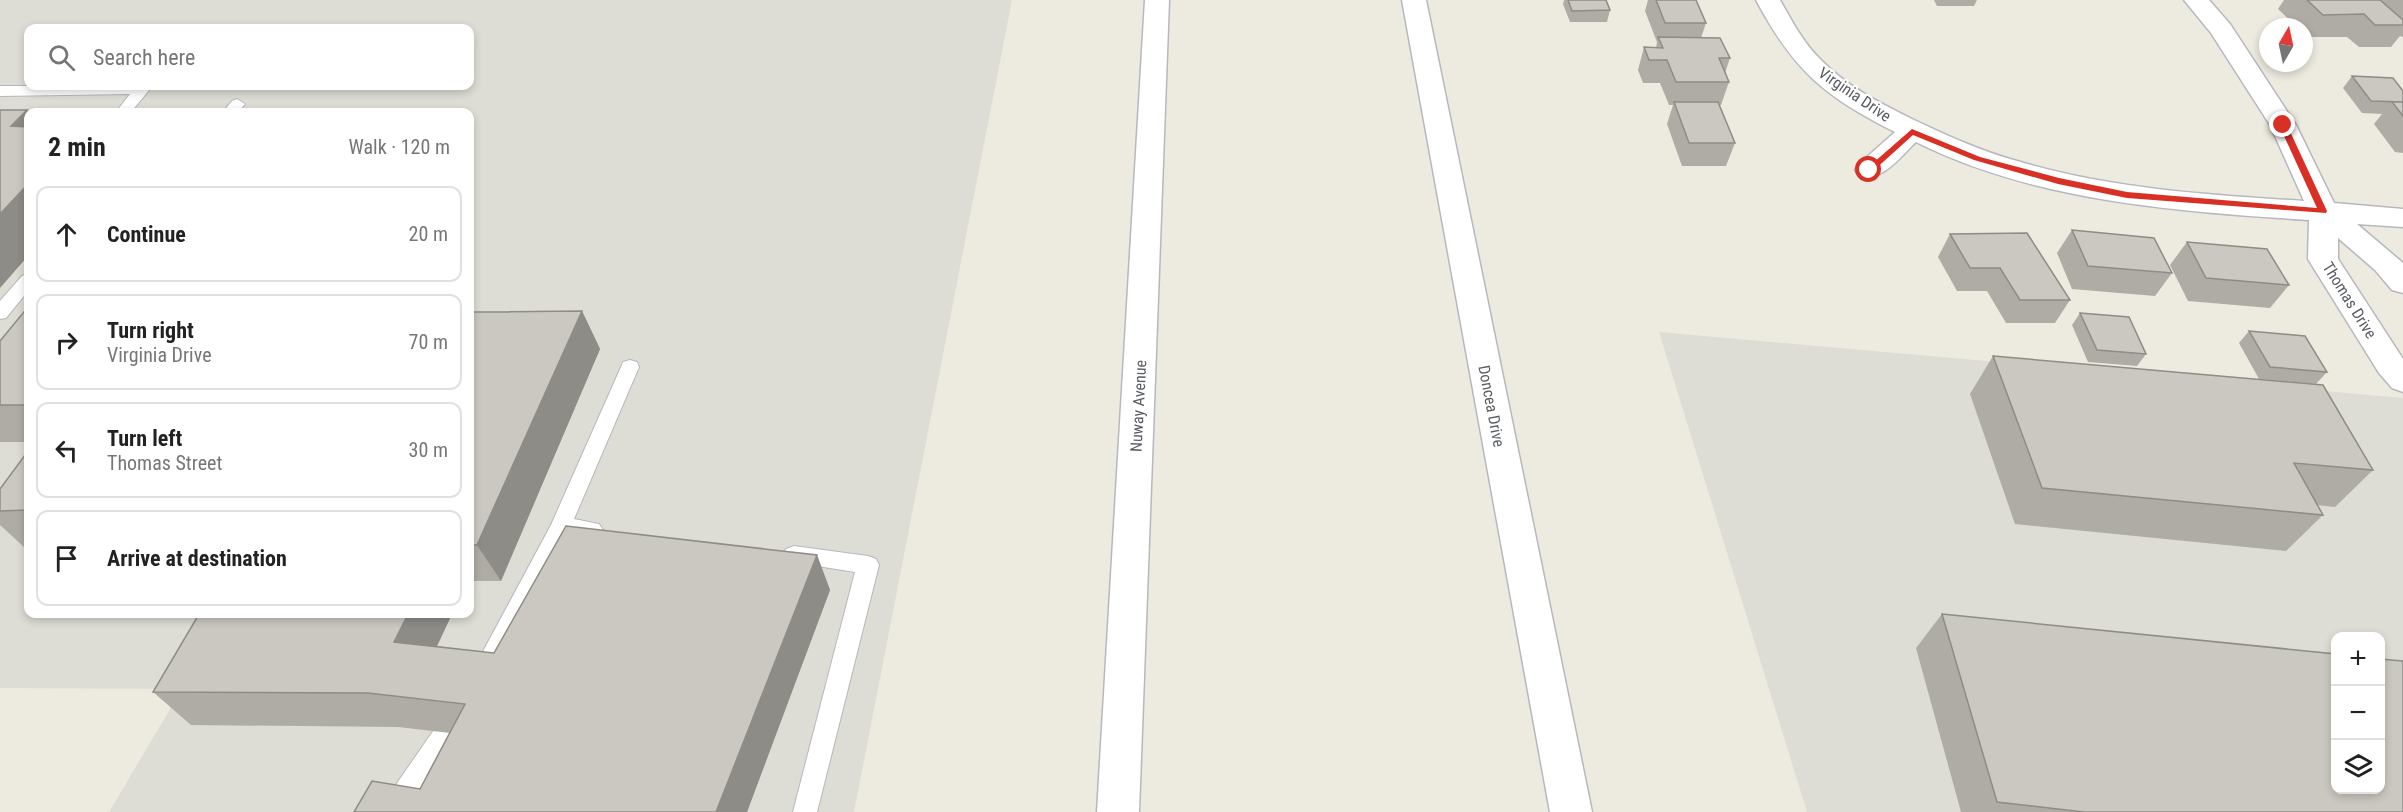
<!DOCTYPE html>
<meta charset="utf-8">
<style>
:root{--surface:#fff;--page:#f2f2f2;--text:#222;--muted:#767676;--line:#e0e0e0}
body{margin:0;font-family:"Roboto Condensed",sans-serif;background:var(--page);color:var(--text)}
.controls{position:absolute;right:18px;bottom:18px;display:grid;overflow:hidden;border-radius:12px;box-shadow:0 3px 9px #0003}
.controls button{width:54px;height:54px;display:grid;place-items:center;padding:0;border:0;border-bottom:2px solid var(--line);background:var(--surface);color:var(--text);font:30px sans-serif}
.compass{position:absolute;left:2259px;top:18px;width:54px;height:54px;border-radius:50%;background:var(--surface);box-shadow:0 3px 9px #0003;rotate:9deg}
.stop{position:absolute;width:18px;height:18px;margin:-14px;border:4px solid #d93025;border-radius:50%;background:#fff}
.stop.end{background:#d93025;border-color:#fff;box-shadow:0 2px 6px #0008}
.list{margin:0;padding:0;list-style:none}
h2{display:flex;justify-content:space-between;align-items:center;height:78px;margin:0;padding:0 24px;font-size:26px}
h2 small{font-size:20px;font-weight:400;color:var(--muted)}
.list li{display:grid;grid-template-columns:39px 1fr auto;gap:18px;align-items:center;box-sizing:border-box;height:96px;margin:0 12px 12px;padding:0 12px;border:2px solid var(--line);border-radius:12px}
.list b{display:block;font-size:22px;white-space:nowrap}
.list p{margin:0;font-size:20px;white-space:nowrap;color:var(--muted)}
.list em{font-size:20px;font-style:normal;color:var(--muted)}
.icon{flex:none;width:33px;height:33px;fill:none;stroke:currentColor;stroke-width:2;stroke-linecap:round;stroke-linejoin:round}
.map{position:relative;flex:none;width:2403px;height:812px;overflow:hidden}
.search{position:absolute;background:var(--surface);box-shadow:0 3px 9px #0003;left:24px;top:24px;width:450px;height:66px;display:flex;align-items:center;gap:15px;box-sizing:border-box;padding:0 21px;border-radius:12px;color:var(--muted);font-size:22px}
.panel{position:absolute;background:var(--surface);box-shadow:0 3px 9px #0003;left:24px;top:108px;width:450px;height:510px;border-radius:12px}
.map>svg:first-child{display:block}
.industrial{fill:#ddddd5;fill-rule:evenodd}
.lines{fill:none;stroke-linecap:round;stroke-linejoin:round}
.lane-casing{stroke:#b6b8be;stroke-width:2}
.street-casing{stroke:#b6b8be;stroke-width:3}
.lane{fill:#fff;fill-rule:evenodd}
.street{fill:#fff;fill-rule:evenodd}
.wall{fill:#aeaca5}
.shaded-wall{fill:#8d8c86}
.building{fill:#cac8c0;stroke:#8d8c86;stroke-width:1.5}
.route{fill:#d93025}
.labels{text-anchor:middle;stroke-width:4.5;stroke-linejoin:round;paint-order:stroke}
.street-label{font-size:16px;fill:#595d62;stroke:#fff}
</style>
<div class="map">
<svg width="2403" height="812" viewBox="0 0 2403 812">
<rect width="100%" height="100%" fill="#edebe0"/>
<path class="industrial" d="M0 0H1012L854 812H109L182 689 0 688ZM28 28H470V86H28ZM28 112H470V614H28Z
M1659 332 2403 398V812H1807ZM2336 636H2380V790H2336Z"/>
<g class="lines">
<defs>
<path id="lane" d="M0 86H146L150 89 131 112H116L130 94 0 96Z
M237 99 245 104 238 112H223L232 101Z
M28 274V291L6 318 0 319V301L22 276Z
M630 360 637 362 639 367 574 519 599 524 603 530 599 536 592 539 567 535 489 684 481 687 473 684 469 677 473 670 551 525 621 367 623 362Z
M794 546 868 556 876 559 879 565 817 812H793L855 572 786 561 783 555 786 549Z
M446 721 454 724 458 732 454 740 404 812H377L438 724Z"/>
<path id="street" d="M1145 0H1169L1139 812H1097Z
M1402 0H1426L1592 812H1550Z
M1756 0H1780C1792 21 1803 43 1821 60 1846 86 1880 103 1912 119 1946 135 1980 151 2017 161 2110 189 2208 195 2304 201L2270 125 2211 33 2184 0H2209L2230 24 2296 125 2334 203 2403 209V227L2357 224 2403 263V293L2392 290 2375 270 2338 238V259L2403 359V392L2392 388 2379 373 2308 259 2309 220C2177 211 2036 202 1916 142 1900 157 1883 182 1859 176L1855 170 1859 164 1895 132C1824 96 1794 71 1756 0Z"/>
</defs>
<use href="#lane" class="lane-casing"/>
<use href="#street" class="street-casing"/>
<use href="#lane" class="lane"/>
<use href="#street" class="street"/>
</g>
<path class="wall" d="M1564 0H1606L1610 10 1607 22H1570L1563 4Z
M1648 0H1696L1706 23 1701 38 1730 58 1725 73 1729 82 1721 105H1719L1735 143 1726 166H1682L1667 124 1673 105H1669L1660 83H1643L1638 70 1644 47 1656 48 1657 42 1645 11Z
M1934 0H1977L1974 6H1937Z
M2284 0H2403V37L2400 36 2391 47H2359L2347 37H2307L2304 34V27H2297L2278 9Z
M2352 76 2403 91V153L2395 152 2374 124 2382 114 2362 113 2343 88Z
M2072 230 2172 273 2155 296 2072 289 2057 253Z
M1950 234 2070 300 2055 323H2006L1987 291H1957L1938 257Z
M2187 242 2289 285 2270 308 2188 301 2170 265Z
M28 307V442H0V405Z
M582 311 600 349 501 581H470V312Z
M2080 313 2146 354 2137 366 2088 362 2072 325Z
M2249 331 2327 372 2316 384 2259 379 2239 343Z
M1993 356 2373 470 2335 507 2317 505 2323 515 2286 551 2015 524 1970 394Z
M28 451V547H24L0 525V489Z
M817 555 830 590 747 812H354L420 789 450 733 398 727 191 725 153 692 199 614H452L437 646 494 653Z
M1942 614 2403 812H1961L1916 648Z"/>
<path class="shaded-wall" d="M27 110 30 112H28V148L11 126Z
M28 184V256L0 288V214Z
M582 311 600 349 501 581 477 545Z
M817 555 830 590 747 812H716Z
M408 614H452L423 676 394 642Z"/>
<path class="building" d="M1568 0H1606L1610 10 1572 11Z
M1656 0H1696L1706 23H1665Z
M2307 0H2380L2403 20V25H2375L2364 14 2323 15Z
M1658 37 1720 38 1730 58H1719L1729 82H1676L1667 60H1649L1644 47 1663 48Z
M2352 76 2393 78 2403 91V102L2371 101Z
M1674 102H1718L1735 143H1689Z
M2392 102H2403V116Z
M0 110H27L11 126 28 127V184L0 214Z
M2072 230 2154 238 2172 273 2088 266Z
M2027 233 2070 300H2020L2000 268H1970L1950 234Z
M2187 242 2267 249 2289 285 2206 278Z
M28 307V405H0V341Z
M582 311 477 545H470V312Z
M2080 313 2129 317 2146 354 2097 350Z
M2249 331 2305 336 2327 372 2270 367Z
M1993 356 2323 385 2373 470 2294 463 2323 515 2042 488Z
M28 451V510L0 511V489Z
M566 526 817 555 716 812H354L372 781 420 789 465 704 368 693 153 692 199 614H408L394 642 494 653Z
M1942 614 2336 654V789H2380V659L2403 661V812H2084L1997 802Z"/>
<path class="route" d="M2283 123 2287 125 2327 211 2326 213 2127 198 2058 184 1974 160 1913 135 1872 172 1865 170 1912 129 1980 157 2059 178 2127 192 2317 208 2279 125Z"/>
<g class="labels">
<g class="street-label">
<text transform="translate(1855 94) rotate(34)" y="6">Virginia Drive</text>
<text transform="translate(2350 300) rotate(58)" y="6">Thomas Drive</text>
<text transform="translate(1138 406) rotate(-87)" y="6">Nuway Avenue</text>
<text transform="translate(1492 406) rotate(79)" y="6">Doncea Drive</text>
</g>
</g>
</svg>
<div class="controls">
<button>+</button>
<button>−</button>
<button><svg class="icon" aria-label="layers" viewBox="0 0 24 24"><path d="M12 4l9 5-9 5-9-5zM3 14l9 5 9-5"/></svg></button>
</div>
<svg class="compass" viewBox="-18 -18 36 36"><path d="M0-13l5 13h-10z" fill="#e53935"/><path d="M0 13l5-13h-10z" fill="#767676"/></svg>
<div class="stop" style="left:1869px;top:170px"></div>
<div class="stop end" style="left:2283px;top:125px"></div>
<div class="search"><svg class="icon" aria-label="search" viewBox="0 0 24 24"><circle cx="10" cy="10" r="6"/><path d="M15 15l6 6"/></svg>Search here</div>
<section class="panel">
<h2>2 min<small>Walk · 120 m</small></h2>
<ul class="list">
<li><svg class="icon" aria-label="ahead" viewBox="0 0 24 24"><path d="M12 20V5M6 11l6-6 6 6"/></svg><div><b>Continue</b></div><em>20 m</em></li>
<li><svg class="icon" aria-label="right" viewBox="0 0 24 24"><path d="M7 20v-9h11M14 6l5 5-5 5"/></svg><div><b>Turn right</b><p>Virginia Drive</p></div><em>70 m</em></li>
<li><svg class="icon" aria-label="left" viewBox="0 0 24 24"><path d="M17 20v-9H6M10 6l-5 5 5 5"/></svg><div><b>Turn left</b><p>Thomas Street</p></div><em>30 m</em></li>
<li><svg class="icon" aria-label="arrive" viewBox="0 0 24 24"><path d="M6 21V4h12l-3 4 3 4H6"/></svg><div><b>Arrive at destination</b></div></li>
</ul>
</section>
</div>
